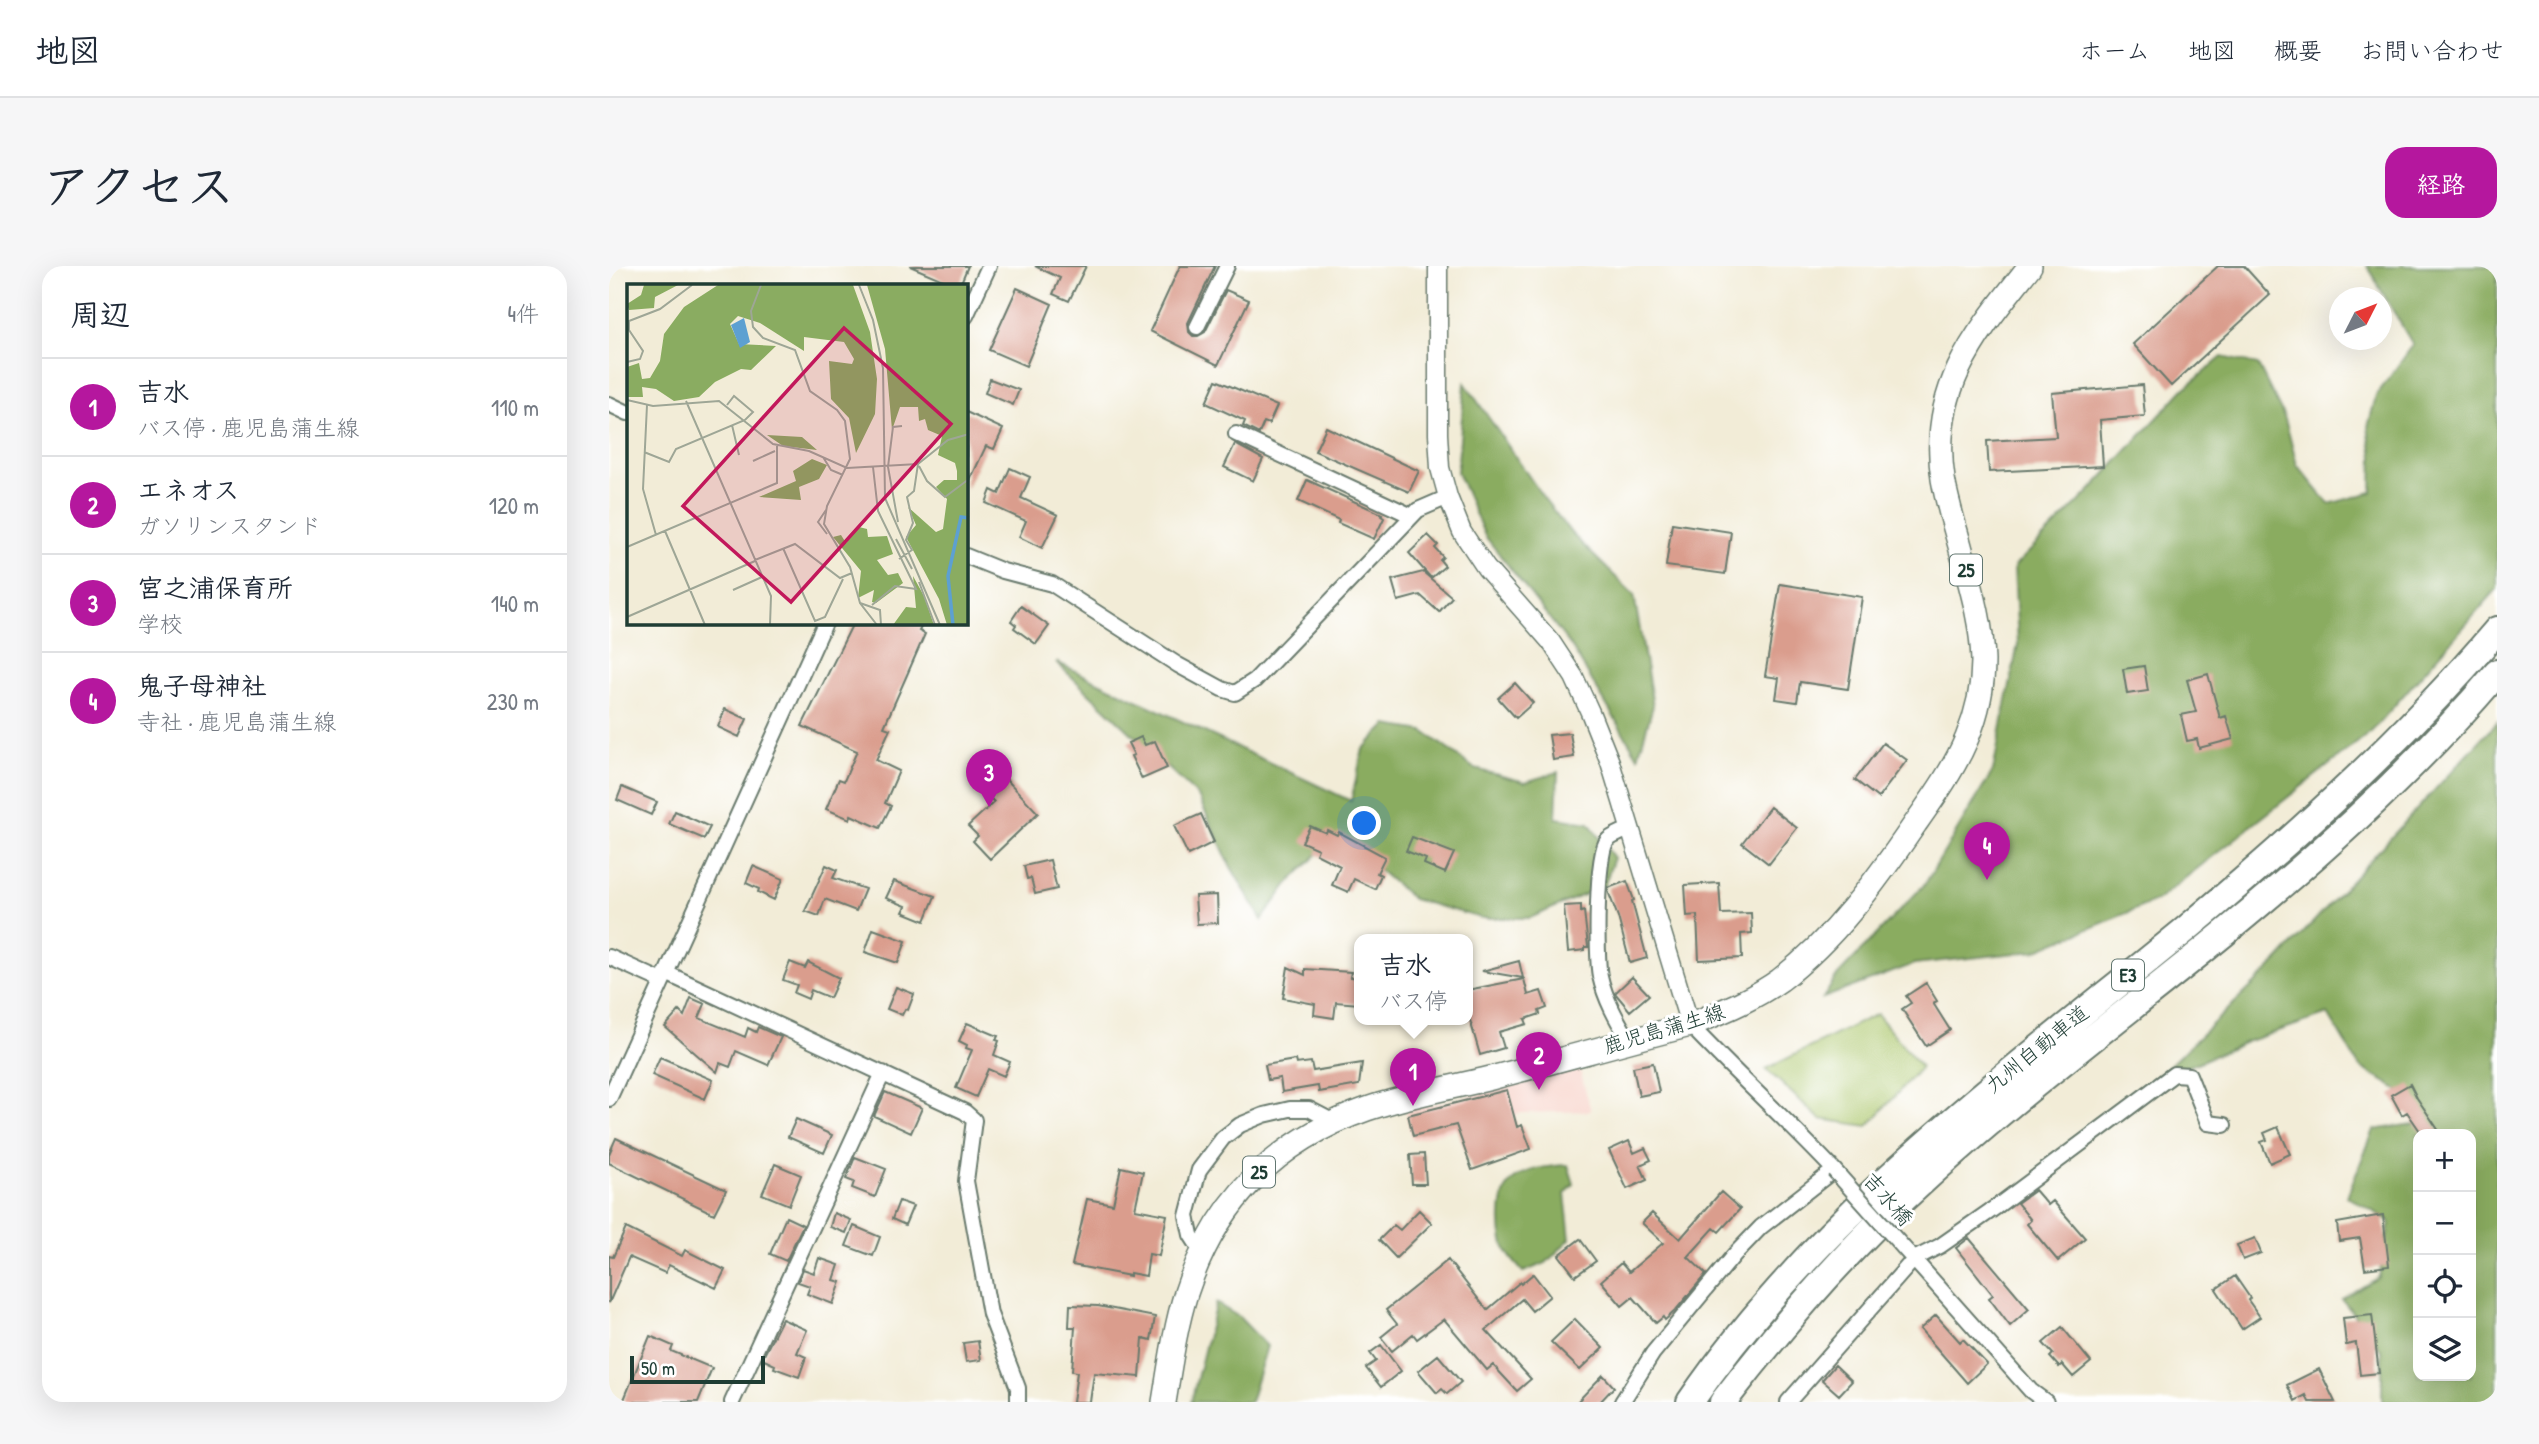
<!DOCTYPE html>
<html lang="ja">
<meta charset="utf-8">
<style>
:root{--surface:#fff;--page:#f6f6f7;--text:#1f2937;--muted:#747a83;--line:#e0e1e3;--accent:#b5179e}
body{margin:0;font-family:"Patrick Hand","Klee One",sans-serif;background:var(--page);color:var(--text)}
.controls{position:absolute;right:21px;bottom:21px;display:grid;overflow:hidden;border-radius:14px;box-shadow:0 7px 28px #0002}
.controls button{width:63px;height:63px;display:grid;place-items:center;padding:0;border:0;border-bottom:2px solid var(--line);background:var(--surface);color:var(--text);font:35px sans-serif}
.compass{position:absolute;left:1720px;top:21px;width:63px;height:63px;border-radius:50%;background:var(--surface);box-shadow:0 7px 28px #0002;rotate:48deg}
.scale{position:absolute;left:21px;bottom:18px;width:135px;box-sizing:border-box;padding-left:7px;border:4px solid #1f3d34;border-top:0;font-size:19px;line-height:24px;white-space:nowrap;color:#1f3d34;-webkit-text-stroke:5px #fff;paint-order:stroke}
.you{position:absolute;left:756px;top:558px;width:24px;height:24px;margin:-18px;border:5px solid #fff;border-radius:50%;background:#1a73e8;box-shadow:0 0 0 10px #1a73e833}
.badge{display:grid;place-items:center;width:46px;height:46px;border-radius:50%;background:var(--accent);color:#fff;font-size:23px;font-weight:700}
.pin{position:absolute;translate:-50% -58px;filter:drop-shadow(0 2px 4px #0008)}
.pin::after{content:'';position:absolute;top:37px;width:24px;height:21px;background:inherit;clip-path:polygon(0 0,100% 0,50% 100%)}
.popup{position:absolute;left:745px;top:668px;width:119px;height:91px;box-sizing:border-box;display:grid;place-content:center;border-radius:14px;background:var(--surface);filter:drop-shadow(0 2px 5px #0005);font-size:23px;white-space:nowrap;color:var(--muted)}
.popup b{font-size:26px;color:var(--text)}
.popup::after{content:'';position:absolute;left:50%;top:100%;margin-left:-14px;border:14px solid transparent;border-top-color:var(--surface)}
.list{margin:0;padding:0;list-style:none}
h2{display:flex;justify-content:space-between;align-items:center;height:91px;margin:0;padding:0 28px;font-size:30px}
h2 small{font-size:23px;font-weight:400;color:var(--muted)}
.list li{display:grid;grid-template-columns:46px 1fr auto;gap:21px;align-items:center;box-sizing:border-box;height:98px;padding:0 28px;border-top:2px solid var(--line)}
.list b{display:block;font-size:26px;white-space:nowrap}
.list p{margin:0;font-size:23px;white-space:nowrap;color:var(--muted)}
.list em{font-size:23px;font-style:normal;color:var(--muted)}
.icon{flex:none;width:38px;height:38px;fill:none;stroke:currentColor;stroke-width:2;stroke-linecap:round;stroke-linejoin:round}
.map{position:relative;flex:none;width:1888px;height:1136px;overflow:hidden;border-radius:21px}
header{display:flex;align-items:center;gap:42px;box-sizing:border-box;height:98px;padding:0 35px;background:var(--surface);border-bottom:2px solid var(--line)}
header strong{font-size:33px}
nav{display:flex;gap:38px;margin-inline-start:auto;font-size:24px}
.intro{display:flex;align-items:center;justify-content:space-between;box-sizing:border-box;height:168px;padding:0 42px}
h1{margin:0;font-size:49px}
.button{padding:18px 32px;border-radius:21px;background:var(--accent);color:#fff;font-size:24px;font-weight:700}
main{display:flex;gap:42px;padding:0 42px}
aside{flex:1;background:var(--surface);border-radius:21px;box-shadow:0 7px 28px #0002}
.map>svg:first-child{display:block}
.built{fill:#f7d1c7}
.green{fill:#adc86e;stroke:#668251;stroke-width:2}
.forest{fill:#8aac61;stroke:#54744a;stroke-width:2;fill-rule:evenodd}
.building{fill:#da9d8d}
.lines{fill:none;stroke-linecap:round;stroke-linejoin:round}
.minor-casing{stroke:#697a6d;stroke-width:18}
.tertiary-casing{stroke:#697a6d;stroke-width:21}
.primary-casing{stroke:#697a6d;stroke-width:26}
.motorway-casing{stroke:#697a6d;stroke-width:30}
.minor{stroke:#fff;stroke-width:14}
.tertiary{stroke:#fff;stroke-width:18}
.primary{stroke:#fff;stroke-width:23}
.motorway{stroke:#fff;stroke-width:26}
.minor-bridge-casing{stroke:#697a6d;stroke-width:18;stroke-linecap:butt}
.minor-bridge{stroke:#fff;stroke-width:14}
.labels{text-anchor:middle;stroke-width:6;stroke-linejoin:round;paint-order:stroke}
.shield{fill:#fff;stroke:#627771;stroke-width:2}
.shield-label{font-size:19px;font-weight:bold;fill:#1f3d34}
.street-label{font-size:21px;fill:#1f3d34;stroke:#fff}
.inset-river{fill:none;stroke:#5da0d1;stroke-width:3.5}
.inset-road{fill:none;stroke:#9ea696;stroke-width:2}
.view{fill:#c2185b;fill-opacity:0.15;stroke:#c2185b;stroke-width:3.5}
.inset-edge{fill:none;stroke:#1f3d34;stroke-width:3.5}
</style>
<header>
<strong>地図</strong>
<nav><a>ホーム</a><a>地図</a><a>概要</a><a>お問い合わせ</a></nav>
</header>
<div class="intro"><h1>アクセス</h1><a class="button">経路</a></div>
<main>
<aside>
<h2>周辺<small>4件</small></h2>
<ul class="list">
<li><span class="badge">1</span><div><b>吉水</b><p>バス停 · 鹿児島蒲生線</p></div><em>110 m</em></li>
<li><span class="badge">2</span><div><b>エネオス</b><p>ガソリンスタンド</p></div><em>120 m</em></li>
<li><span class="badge">3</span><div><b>宮之浦保育所</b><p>学校</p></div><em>140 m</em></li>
<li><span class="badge">4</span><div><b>鬼子母神社</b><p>寺社 · 鹿児島蒲生線</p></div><em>230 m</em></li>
</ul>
</aside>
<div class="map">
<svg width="1888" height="1136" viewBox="0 0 1888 1136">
<rect width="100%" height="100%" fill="#fff"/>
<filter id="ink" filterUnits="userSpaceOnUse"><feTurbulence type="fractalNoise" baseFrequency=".0143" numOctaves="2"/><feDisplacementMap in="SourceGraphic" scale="14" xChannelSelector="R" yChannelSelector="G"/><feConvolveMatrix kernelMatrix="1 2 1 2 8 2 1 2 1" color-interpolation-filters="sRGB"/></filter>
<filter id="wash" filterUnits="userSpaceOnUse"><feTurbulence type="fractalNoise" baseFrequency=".00686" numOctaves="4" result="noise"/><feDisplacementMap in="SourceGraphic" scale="28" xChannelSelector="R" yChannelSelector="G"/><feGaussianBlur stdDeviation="1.57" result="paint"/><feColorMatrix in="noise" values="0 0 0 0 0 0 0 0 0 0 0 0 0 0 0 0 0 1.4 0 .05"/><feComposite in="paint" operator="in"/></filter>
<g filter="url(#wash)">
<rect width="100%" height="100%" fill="#f2ecd7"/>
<path class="built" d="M971 804 982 845 913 847 803 874 796 845Z"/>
<path class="green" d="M1268 748 1312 801 1259 860 1211 853 1157 803Z"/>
<path class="forest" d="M1758 0H1888V323L1763 465 1547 635 1426 685 1305 698 1214 732 1228 710 1316 618 1384 505 1409 378 1405 301 1479 227 1575 123 1613 91 1649 99 1676 153 1688 199 1720 238 1763 226 1764 190 1759 161 1767 130 1804 79Z
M856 117 934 231 963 268 1025 329 1044 440 1029 491 962 380 876 270 848 206Z
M447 396 742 535 754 483 778 459 814 465 866 503 916 516 949 506 947 552 980 557 1005 592 995 620 921 652H872L804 633 756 592 720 576 679 618 653 654 622 601 589 530Z
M1888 456V1136H1773V1085L1733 1033 1770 1011 1781 955 1738 930 1765 864 1811 857 1804 833 1750 800 1719 748 1637 776 1543 816 1663 701ZM1809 868H1862V1110H1809Z
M959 899 965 918 956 928 961 973 937 997 914 1006C908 999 901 992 897 984 890 968 889 929 902 916 916 902 941 900 959 899Z
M607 1037 630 1051 658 1080 641 1136H582Z"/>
<g id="blocks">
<path class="building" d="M301 0H359L351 19H332L334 14Z
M426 0H477L460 35 444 28 451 12Z
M571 0H606L579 57 580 66 584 70H589L596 66 617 24 640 34 609 99 541 65Z
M1609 0H1635L1661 29 1562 120 1524 78Z
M408 22 443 38 417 100 380 84Z
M381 113 410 124 404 139 376 127Z
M607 114 668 140 660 158 655 156 650 168 634 160 636 155 597 137Z
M1533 119 1536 150 1491 154 1494 200 1380 206 1378 175 1447 171 1443 127Z
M357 146 394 163 385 183 377 180 357 223Z
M717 161 810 205 800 226 706 185Z
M626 178 654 193 644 215 615 201Z
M401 202 421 211 412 232 449 249 433 282 410 271 417 255 377 237 382 224 390 228Z
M698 214 773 248 772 250 775 252 765 273 729 257 730 254 689 235Z
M1063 257 1122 266 1116 308 1057 300Z
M819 269 829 279 826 282 834 291 831 294 836 300 822 312 800 287Z
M814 306 843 331 830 346 811 329 789 335 783 314Z
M1171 318 1253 331 1239 423 1191 416 1188 436 1167 433 1170 412 1156 410Z
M412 340 440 360 427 378 405 362 407 359 402 355Z
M244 357H314L310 365 316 368 275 461 281 463 267 494 290 505 276 537 282 540 271 562 242 549 241 553 217 543 230 513 235 515 248 485 193 460Z
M1535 400 1539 425 1518 428 1514 403Z
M1599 408 1611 452 1617 450 1624 473 1590 482 1588 473 1578 475 1572 449 1587 446 1578 414Z
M906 417 924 437 907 452 889 432Z
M116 443 138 453 130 471 109 461Z
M961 467 965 491 944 494 940 469Z
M532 471 536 479 546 475 558 502 533 513 522 490 525 489 519 477Z
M1274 477 1298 494 1269 532 1246 514Z
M397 513 429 547 381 593 364 575 369 570 359 560 385 536 379 530Z
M13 521 48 536 42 549 8 534Z
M1161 541 1188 562 1160 598 1133 577Z
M66 545 101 561 95 573 60 558Z
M592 548 605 576 579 589 565 560Z
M701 560 717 567 718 564 728 569 730 566 776 591 768 607 772 609 766 623 745 613 739 626 723 619 731 600 707 588 709 583 693 576Z
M803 571 845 587 836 607 815 598 817 593 797 585Z
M441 594 448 623 426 628 422 612 418 613 415 600Z
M217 599 228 604 224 612 256 623 247 645 216 633 210 650 196 645Z
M144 600 174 613 165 634 149 626 150 623 137 617Z
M285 615 326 630 316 655 294 646 297 640 277 632Z
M1018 615 1025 634 1023 635 1038 692 1021 697 1009 651 999 625V622Z
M1110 617 1112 648 1142 647 1143 667 1132 668 1133 692 1090 694 1088 649 1078 650 1076 619Z
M608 629 609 657 588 658 586 630Z
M972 639V646L975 645 979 681H976V684L959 686 955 640Z
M264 663 297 675 289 697 256 686Z
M910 695 914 712 873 705Z
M181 696 196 702 199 696 230 712 221 732 202 724 199 733 185 727 188 719 174 714Z
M679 701 696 709V703L742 706 741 711 750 712V738L727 736 725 752 705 749 706 738 674 732Z
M1023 711 1040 729 1021 745 1006 727Z
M915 713 919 729 932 725 938 742 930 745 931 748 916 753 918 758 890 766 895 782 871 789 861 754 858 724Z
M1317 717 1328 735 1324 737 1341 764 1317 780 1293 743 1302 737 1297 730Z
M287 721 305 728 299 744 296 743 293 749 278 743Z
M82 732 96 738 90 752 136 771 139 762 147 766 149 761 172 771 159 799 127 785 121 801 111 797 108 806 56 761 70 745 75 750Z
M358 757 389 770 387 774 390 775 385 789 401 796 395 810 379 803 367 831 347 822 363 784 357 782 358 779 350 775Z
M51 791 104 814 96 833 43 809Z
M686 794 687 798 702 796 704 805 753 797 750 819 710 826 709 820 673 826 671 812 659 814 656 799Z
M1044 797 1050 826 1030 830 1024 801Z
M1801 818 1808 832 1832 868H1813L1798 846 1793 849 1782 829Z
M898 824 908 861 913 859 922 883 863 904 847 859 804 870 799 849Z
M276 826 313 842 302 867 265 850Z
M187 853 223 869 215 887 179 871Z
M1669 861 1681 888 1661 897 1652 876 1658 874 1655 867Z
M7 872 117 924 105 948 0 897V888Z
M1020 875 1025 887 1036 882 1042 894 1031 899 1038 914 1018 923 1000 884Z
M815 888 817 918H803L801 889Z
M246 891 277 903 266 931 243 922 245 916 237 913Z
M166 898 192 909 180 939 153 928Z
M512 901 534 906 526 943 558 949 550 990 540 988 537 1010 521 1007V1010L463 999 478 933 504 938Z
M1426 924 1439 939 1444 935 1476 972 1449 995 1418 958 1422 954 1408 937Z
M1112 926 1131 943 1110 966 1105 962 1079 991 1097 1008 1066 1045 1056 1054 1054 1051 1047 1057 1024 1031 1013 1040 992 1015 1012 997 1020 1006 1054 977 1033 957 1043 947 1071 973Z
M290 935 304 940 296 959 283 953Z
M810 944 823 957 787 992 770 974 785 959 791 964Z
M225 947 242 954 237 967 221 961Z
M1774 949 1780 1000 1756 1003 1751 972 1730 975 1728 957Z
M177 951 194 959 177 995 161 988Z
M245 960 271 971 264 990 237 980Z
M17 962 73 990 76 984 116 1004 107 1022 60 999 56 1007 20 991 0 1037V990L4 991Z
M1360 972 1420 1043 1401 1060 1380 1032 1384 1029 1347 982Z
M1646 972 1652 987 1634 994 1628 979Z
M971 973 987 995 966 1010 950 989Z
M210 992 230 999 225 1014 232 1016 224 1038 198 1028 201 1020 189 1016 194 1003 205 1007Z
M839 994 878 1044 911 1016 912 1018 924 1008 941 1030 923 1045 913 1033 877 1064 922 1113 908 1125 884 1099 878 1104 835 1053 808 1073 804 1068 783 1085 772 1071 788 1058 777 1044Z
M1626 1010 1641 1032 1639 1034 1651 1051 1633 1063 1607 1023Z
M461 1039 489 1040 546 1051 542 1074 534 1072 531 1111 485 1107 481 1136H464L468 1106 463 1105 466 1061H460Z
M1327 1049 1351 1076 1354 1073 1378 1098 1358 1117 1311 1063Z
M1763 1049 1770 1107 1751 1109 1747 1077 1737 1079 1734 1052Z
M173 1053 198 1064 188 1087 197 1091 190 1111 165 1102 166 1099 153 1093Z
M966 1053 994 1082 971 1104 942 1076Z
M1453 1061 1482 1096 1464 1111 1453 1098 1450 1101 1441 1091 1444 1088 1434 1077Z
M41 1070 64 1080 62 1085 103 1102 89 1136H14Z
M369 1075 372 1094 357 1096 354 1077Z
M772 1079 792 1105 772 1121 757 1102 767 1095 761 1087Z
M829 1089 852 1116 838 1128 833 1123 828 1127 809 1105Z
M1226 1099 1243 1115 1230 1129 1213 1114Z
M1710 1103 1726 1136H1700L1697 1129 1686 1135 1678 1119Z
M994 1109 1005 1121 991 1136H968Z"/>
</g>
</g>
<g filter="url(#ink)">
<use href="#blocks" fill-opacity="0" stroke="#697a6d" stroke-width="2"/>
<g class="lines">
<defs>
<path id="minor" d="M357 50 380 0
M588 61 618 0
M0 138 19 147
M627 168 803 250
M357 290 394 305 443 318 569 399 613 423 626 427 646 414 809 244 839 231
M0 691 53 715
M57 707 356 846 365 854 357 915 381 1048 409 1122V1136
M1020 774C1008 754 996 733 991 710 987 692 987 588 998 575 1002 570 1015 566 1021 562
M0 833 216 357
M593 986 582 969 578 950 590 904 614 872 631 859 655 849 681 843H700L725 856
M1301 989 1422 1125 1437 1136
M123 1136 274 807
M1013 1136 1044 1087 1125 989 1152 961 1225 904C1178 854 1128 809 1081 759
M1179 1136 1305 993 1331 980 1387 941 1565 808 1580 809 1599 857 1615 859"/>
<path id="tertiary" d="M829 0V168L831 202 839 231 853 266 877 302 942 376 965 411 981 446 1001 496 1081 759"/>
<path id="primary" d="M555 1136C561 1100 566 1062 577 1027 607 935 667 875 758 843 798 829 841 822 882 812 948 795 1014 776 1081 759 1112 746 1143 734 1171 714 1226 672 1267 615 1306 558 1325 531 1345 503 1358 472 1368 448 1374 420 1374 395 1373 355 1361 318 1351 280 1345 258 1338 236 1334 213 1320 121 1368 67 1421 0"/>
<path id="motorway" d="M1081 1136C1212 945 1399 809 1576 664 1687 571 1794 475 1888 364
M1114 1136C1175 1057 1240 981 1315 914 1403 833 1499 761 1592 686 1697 601 1801 510 1888 407"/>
</defs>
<use href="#minor" class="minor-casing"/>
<use href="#tertiary" class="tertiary-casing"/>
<use href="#primary" class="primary-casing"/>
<use href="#motorway" class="motorway-casing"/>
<use href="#minor" class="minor"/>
<use href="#tertiary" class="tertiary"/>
<use href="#primary" class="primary"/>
<use href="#motorway" class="motorway"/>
<defs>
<path id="minor-bridge" d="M1225 904 1301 989"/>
</defs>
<use href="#minor-bridge" class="minor-bridge-casing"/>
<use href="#minor-bridge" class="minor-bridge"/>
</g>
</g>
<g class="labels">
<g class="shield">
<rect x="1341" y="288.5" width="32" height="31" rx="5"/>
<rect x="1503" y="693.5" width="32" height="31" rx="5"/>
<rect x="634" y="890.5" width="32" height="31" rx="5"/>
</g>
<g class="shield-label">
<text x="1357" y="311">25</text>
<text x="1519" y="716">E3</text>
<text x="650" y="913">25</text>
</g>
<g class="street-label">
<text transform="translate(1055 763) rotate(-17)" y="7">鹿児島蒲生線</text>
<text transform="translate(1428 783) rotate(-39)" y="7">九州自動車道</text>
<text transform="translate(1279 933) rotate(49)" y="7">吉水橋</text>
</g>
</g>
<g transform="translate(18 18)">
<rect width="341" height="341" fill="#f2ecd7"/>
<path d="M17 1H51L28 13 27 24 2 26 0 20 14 11ZM91 1H226L243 48 250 95 248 130 229 169 222 134 204 115 202 77 225 80 227 75 217 58 177 53V67L133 39 111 32 103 40 112 60 149 62 124 86 114 85 88 98 72 113 47 117 29 105 15 103 16 113H0V83L12 79 15 95 23 94 33 77 37 50 57 23ZM240 1H341V341H320L312 315 279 253 289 241 281 223 309 248 316 245 320 215 309 203 317 196H330V187L328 179 311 171 315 152 301 146 298 135 292 137 291 123H273L265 146 258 65ZM140 151 175 153 190 166 156 162ZM185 175 200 181 192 195 172 203 174 216 132 213 169 197 166 187ZM232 243 240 245 241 253 260 252 266 270 250 276 261 291 271 289 276 299 249 319 245 318 247 306 231 314 234 287 206 253 214 251 219 259ZM286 292 297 312 307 341H266L279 323 289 324Z" fill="#8aac61"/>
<path d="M117 34 123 58 113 64 104 41Z" fill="#5da0d1"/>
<path class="inset-river" d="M326 341 321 292 334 233 342 234"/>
<path class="inset-road" d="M134 1 124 27 126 43 136 54 168 66 183 107 210 126 218 137 223 175 200 222 197 240 223 283 233 319 250 341M232 1 246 36 256 84 258 214 313 341M0 78 13 75 16 67 2 46V37L33 25 65 1M0 116 26 122 92 117 146 160 182 167 220 184 291 180M59 117 144 312 143 341M20 121 16 205 29 251M105 141 112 171M17 168 42 178 49 165 118 136 126 128 107 112 100 121M196 173 204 186 216 191M126 177 148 167M292 182 300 197 318 213 342 195M199 226 191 238 200 250M271 238 261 183 266 143 275 142M38 247 78 341M269 255 285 285M0 263 150 199V162M156 264 188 337 198 333 216 295M272 275 285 266 279 256 286 239 280 213 287 207 291 180 321 156 342 150M128 276 168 260 213 294 225 289M292 298 308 341M106 306 135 293M233 319 253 326 254 341M245 321 268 302 289 305 251 227 246 183M0 333 128 277"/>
<path class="view" d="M217 44 324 140 164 318 56 222Z"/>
<rect width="341" height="341" class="inset-edge"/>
</g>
</svg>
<div class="controls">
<button>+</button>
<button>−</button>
<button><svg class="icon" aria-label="locate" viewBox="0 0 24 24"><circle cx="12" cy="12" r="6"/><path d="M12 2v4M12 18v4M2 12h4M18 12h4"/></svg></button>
<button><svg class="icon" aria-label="layers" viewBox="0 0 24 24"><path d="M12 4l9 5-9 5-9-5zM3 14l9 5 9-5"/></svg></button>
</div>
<svg class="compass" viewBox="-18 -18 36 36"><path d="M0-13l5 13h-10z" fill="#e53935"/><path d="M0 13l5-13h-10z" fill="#747a83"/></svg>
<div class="scale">50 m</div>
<div class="you"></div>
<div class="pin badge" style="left:804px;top:840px">1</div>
<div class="popup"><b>吉水</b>バス停</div>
<div class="pin badge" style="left:930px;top:824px">2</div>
<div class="pin badge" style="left:380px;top:541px">3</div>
<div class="pin badge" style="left:1378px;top:614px">4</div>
</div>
</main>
